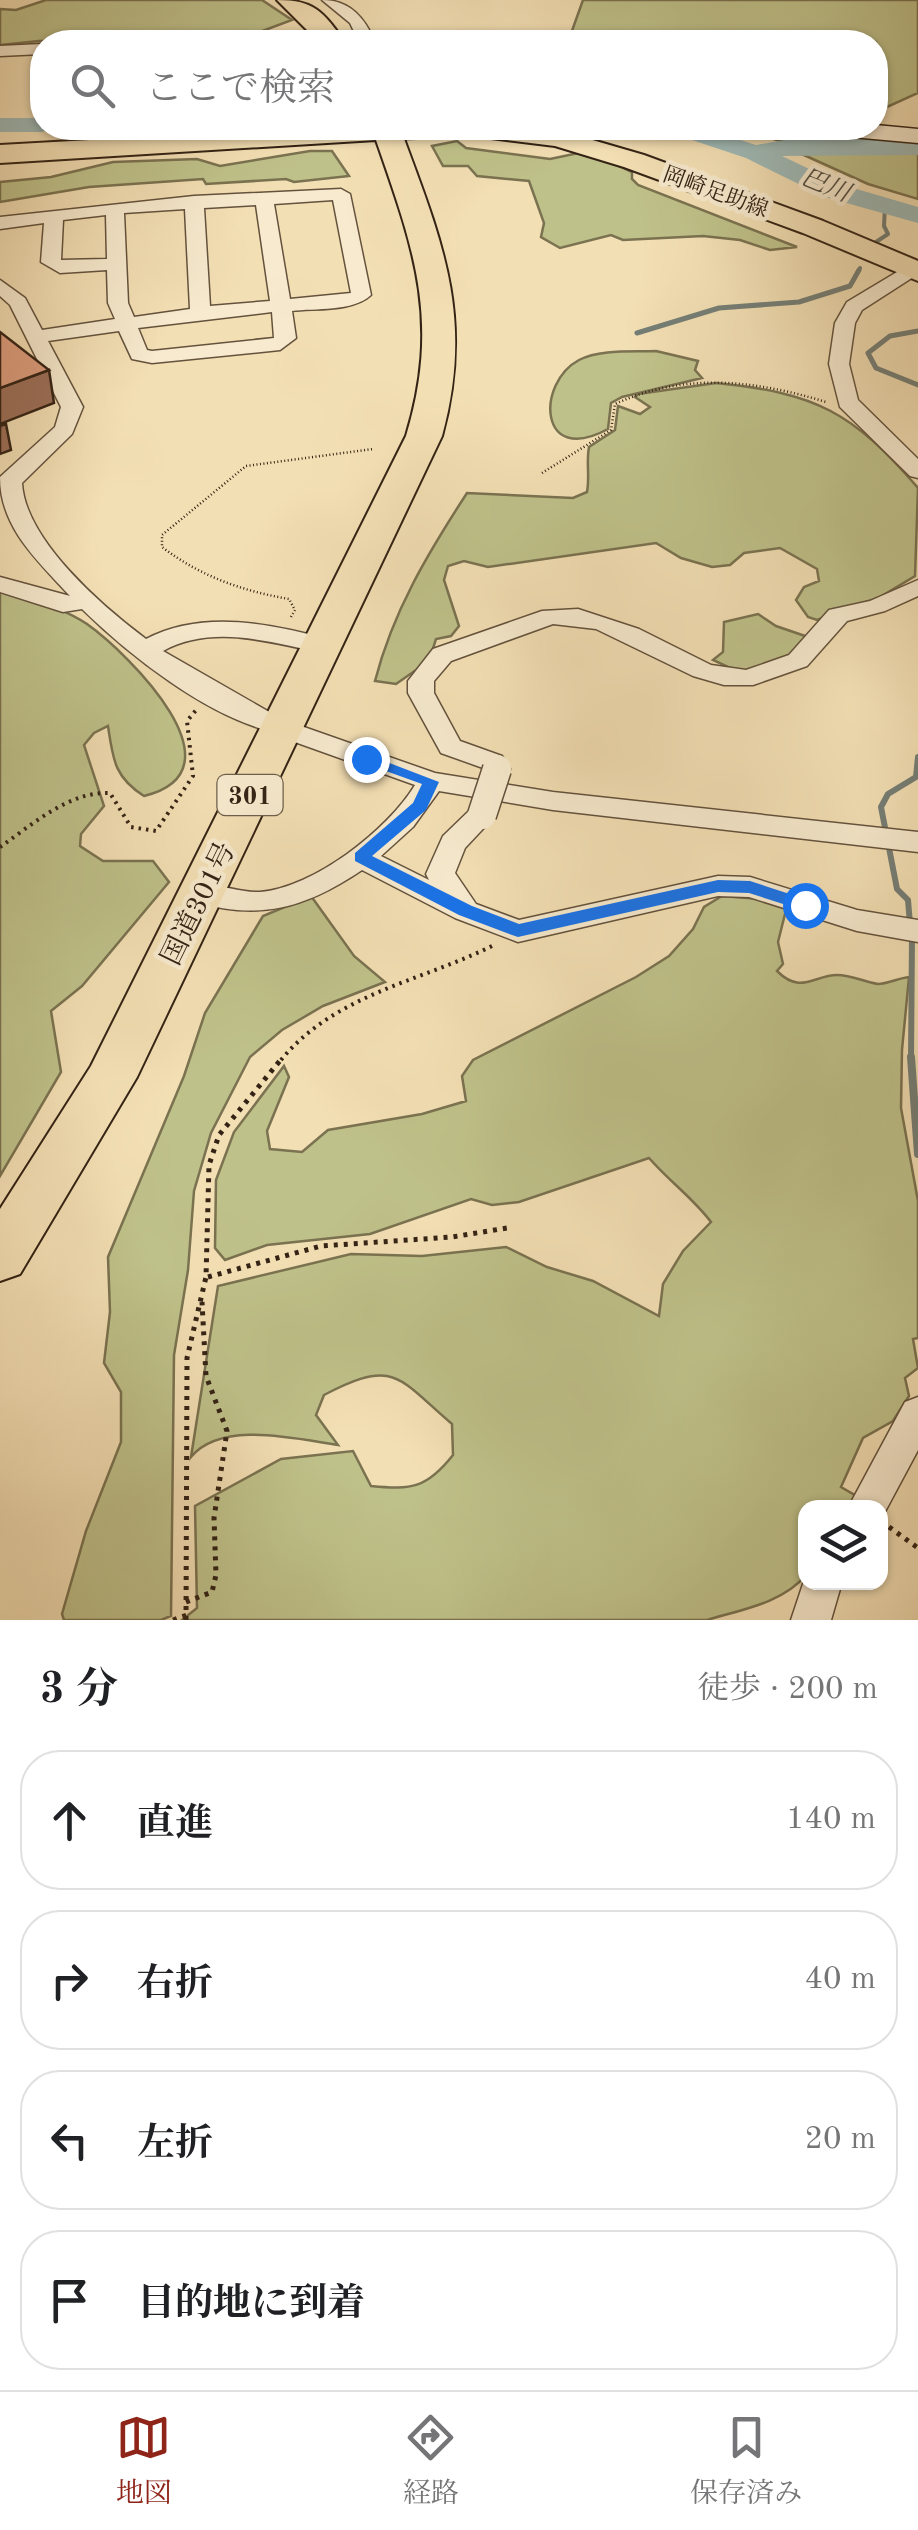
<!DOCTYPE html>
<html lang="ja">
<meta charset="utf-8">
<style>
:root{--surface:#fff;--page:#f2f2f2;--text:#202124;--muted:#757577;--line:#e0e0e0;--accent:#8f2418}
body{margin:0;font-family:"Old Standard TT","Noto Serif JP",serif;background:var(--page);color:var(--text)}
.controls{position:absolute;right:30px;bottom:30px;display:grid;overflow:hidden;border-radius:20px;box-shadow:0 2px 8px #0004}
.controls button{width:90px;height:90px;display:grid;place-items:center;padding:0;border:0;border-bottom:2px solid var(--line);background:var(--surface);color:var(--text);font:50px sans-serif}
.stop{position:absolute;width:30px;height:30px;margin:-22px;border:8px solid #1a73e8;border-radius:50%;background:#fff}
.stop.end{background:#1a73e8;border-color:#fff;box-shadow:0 2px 10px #0008}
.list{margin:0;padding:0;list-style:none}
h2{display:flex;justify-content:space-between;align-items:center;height:130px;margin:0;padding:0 40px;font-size:42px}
h2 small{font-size:32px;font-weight:400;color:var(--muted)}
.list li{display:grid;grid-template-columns:65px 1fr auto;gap:30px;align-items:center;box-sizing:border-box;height:140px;margin:0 20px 20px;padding:0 20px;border:2px solid var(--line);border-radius:40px}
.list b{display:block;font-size:38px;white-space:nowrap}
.list em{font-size:32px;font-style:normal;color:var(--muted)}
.icon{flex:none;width:55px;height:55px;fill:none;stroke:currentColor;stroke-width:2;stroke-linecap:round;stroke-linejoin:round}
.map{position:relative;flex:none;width:918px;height:1620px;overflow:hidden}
.search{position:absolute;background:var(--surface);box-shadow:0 2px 8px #0004;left:30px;right:30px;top:30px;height:110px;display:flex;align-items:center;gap:25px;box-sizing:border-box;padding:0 35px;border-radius:40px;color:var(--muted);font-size:38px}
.sheet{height:770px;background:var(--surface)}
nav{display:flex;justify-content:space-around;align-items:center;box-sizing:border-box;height:140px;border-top:2px solid var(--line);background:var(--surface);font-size:28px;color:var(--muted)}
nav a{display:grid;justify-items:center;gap:5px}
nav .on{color:var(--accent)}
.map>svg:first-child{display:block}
.green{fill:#bfc18a;stroke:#7a7250;stroke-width:2.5}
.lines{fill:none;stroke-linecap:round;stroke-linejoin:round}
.stream-far3{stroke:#747e76;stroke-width:4}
.stream-far2{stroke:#747e76;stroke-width:5}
.stream-far1{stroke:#747e76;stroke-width:6}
.stream{stroke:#747e76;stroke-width:8}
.river{fill:#9fbab7;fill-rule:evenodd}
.minor-casing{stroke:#64523d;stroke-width:3}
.secondary-casing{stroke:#342315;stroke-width:3}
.primary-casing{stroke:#342315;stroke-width:4}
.trunk-casing{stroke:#342315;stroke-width:4}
.path-far2{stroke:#342315;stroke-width:2.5;stroke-dasharray:1 2.5;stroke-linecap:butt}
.path-far1{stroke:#342315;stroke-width:4;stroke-dasharray:2.5 5;stroke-linecap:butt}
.path{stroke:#342315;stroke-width:5;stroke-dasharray:4 6;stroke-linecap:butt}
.minor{fill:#f7eace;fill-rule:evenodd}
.secondary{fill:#f7eace;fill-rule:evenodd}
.primary{fill:#f3dfb4;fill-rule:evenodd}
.trunk{fill:#f3dfb4;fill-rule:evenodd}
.minor-bridge-casing{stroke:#64523d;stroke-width:31;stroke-linecap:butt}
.minor-bridge{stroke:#f7eace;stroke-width:28}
.shaded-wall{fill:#9c6f59;stroke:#342315;stroke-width:2.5}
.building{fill:#df9e7f;stroke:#342315;stroke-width:2.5}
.route{fill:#1a73e8}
.labels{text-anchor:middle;stroke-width:9;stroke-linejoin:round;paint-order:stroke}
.far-street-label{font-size:22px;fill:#342315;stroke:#f7eace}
.far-water-label{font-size:25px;font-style:italic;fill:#545046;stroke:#f7eace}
.shield{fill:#f7eace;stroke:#6e5f4c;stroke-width:2.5}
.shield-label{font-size:25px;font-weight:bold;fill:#342315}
.street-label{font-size:28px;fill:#342315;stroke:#f7eace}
</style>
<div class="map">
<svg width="918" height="1620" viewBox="0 0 918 1620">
<rect width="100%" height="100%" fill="#f3dfb4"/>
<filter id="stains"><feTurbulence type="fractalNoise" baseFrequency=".002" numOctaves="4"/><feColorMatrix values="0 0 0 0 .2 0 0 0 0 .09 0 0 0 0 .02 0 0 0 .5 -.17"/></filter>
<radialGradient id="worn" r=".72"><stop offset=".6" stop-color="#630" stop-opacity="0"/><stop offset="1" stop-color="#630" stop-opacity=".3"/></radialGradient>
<path class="green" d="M46 0H262L292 20 233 42 39 41 0 45V9L16 10Z
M583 0H918V93L876 112V42H568Z
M736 128H807L859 137 860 142 780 141Z
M457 141 466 148 550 159 588 151 632 172V179L638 185 797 247 770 250 740 240 703 236 623 240 611 235 560 248 541 237 544 223 529 181 477 176 468 166H443L432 146Z
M858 148H918V199L868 184 795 151Z
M310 151H332L349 176 294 182 286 179 206 184 203 179 89 187 0 202V182L51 177 113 162 197 159 220 166Z
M656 351 698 361 695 370 702 378 622 397 611 403 608 429C538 467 536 383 579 360 600 349 632 352 656 351Z
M716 383C817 393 852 412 918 488L915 576 880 597 817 620 808 617 796 600 804 587 819 581 817 569 780 548 744 553 730 565 712 567 681 558 656 543 488 567 464 561 448 566 444 580 459 626 451 636 436 639 429 661 396 684 375 681C393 611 428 553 467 493L573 498 587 492C590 476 586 463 589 447L615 430 618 406 640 414 650 407 635 397 638 394Z
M0 589C28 599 62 607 87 624 129 654 247 771 144 796 114 777 113 759 108 726L94 733 84 745 104 806 81 834 80 846 103 861H153L169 882 82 986 51 1011 61 1072 0 1176Z
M758 614 776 626 808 637 796 654 743 674 713 660 723 652 724 622Z
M311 896 354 956 385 982 323 1006 282 1030 250 1057 211 1133 194 1191 188 1270 174 1355 171 1616 161 1620H64L62 1614 86 1531 121 1442V1392L104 1363 110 1312 108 1257 184 1076 205 1013 263 916Z
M722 896 774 900 787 906 778 942 783 964 777 971C801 995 814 975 837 975 852 975 864 982 878 984 887 984 899 978 909 977L902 1050 901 1108 918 1201V1338L913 1339 918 1368 905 1378 909 1396 893 1421 863 1438 841 1487 858 1497 851 1507 806 1508V1575C783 1603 740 1610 707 1620H182L197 1608 195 1506 281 1459 353 1451 371 1486C412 1490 427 1488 453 1455L452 1424C397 1377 395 1358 324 1395L316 1415 338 1445C296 1439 222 1420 191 1457L218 1286 351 1254 422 1256 506 1247 547 1267 593 1281 659 1316 663 1284 683 1251 711 1222C693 1198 669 1181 649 1158L519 1202 492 1205 471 1199 370 1234 267 1245 225 1260 215 1248 216 1180 234 1132 284 1066 289 1077 267 1131 270 1149 302 1152 328 1130 422 1114 466 1101 462 1076 473 1060 636 977 669 956 693 929 704 907Z"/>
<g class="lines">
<path class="stream-far3" d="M873 244 888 234 884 226 885 205
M857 273 860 268"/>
<path class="stream-far2" d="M918 331 890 336 868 353 876 368 918 385
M637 333 719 308 799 302 850 286 859 270"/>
<path class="stream-far1" d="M910 924 908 900 897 889 881 807 888 794 916 777 918 757
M911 1060 912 937"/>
<path class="stream" d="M911 1057 918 1154"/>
<path class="river" d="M0 118H42V128H53L42 132H0Z
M668 128H703L756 145 796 138 918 139V155L782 156 843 185 918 207V223L825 197 746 158 671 133Z"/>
<defs>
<path id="minor" d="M322 0C350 0 365 18 375 42H359L350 23Z
M42 44V54L0 56V46Z
M341 189 350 194 371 295C353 312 315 308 292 311L296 338 280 350 152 363 132 359 119 331 48 341 83 407 72 434 22 483C25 540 103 607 146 639 203 609 272 624 331 640L334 645 322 653C270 642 212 624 163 651L278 717 282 723 278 729 269 731C204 714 129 655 82 609L63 612 0 592V577L70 596C38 561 0 528 0 477L55 427 61 407 10 305 0 296V280L25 298 42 330 115 319 108 303 107 270 60 273 41 262 44 223 0 229V217L194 196ZM333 200 351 293 290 299 274 204ZM256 205 270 301 210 306 204 208ZM185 209 190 309 134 317 128 303 124 213ZM106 215 107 259 61 260 63 220ZM272 312 274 338 152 351 147 350 138 328Z
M912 263 918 265V274L862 310 855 323 849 364 858 400 918 459V478L910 476 840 407 829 364 835 323 847 302Z
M918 580V596L885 611 847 621 807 666 753 685H724L693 676 596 629 553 624 451 661 434 681V693L460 741 502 756 510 769 507 775H487L483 768 441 753 408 693V681L433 649 542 611 578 609 639 629 711 665 746 670 789 655 829 610 870 601Z
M301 726 435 773 553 792 918 832V852L553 810 439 791 413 827 381 856 429 880 426 874 443 836 472 808H492L496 815 465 848 455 873 476 904 519 920 718 876 750 877 857 910 918 920V942L857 931 749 897 718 896 518 942 455 918 362 870C304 909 259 921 192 901L188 894 192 887C213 880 237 893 260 892 313 888 388 830 415 785L292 741 288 735 292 729Z
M918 1397V1450L880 1521V1508H848L905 1402Z
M806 1575V1582H842L831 1620H791Z"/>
<path id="secondary" d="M876 125 918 129V143L829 135 817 128Z"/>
<path id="primary" d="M376 128 558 130 644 155 823 221 918 261V281L803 233 624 167 555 146 475 136 387 139 378 137Z"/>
<path id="trunk" d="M277 0C315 0 323 12 345 42H319Z
M304 128H400C441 239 475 316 442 436L137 1077 20 1274 0 1281V1209L91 1066 406 436C441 321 414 249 376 140L0 163V145Z"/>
</defs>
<use href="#minor" class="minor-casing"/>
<use href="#secondary" class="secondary-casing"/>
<use href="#primary" class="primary-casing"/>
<use href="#trunk" class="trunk-casing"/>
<path class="path-far2" d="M542 473 611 430 615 404C685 372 754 380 826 402
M291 617 295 610 289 599C242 591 200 576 162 547V535L246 466 373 449"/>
<path class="path-far1" d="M0 847C32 825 69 791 110 793L131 827 156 831 193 776 187 721 197 709
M281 1060C335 994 419 982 492 946"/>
<path class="path" d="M208 1277 321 1246 452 1237 507 1228
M889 1527 918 1548
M186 1602 212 1592 216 1575 214 1518 227 1431 206 1376 202 1302
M173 1620 187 1615
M186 1620 187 1358 206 1277 209 1165 219 1135 283 1057"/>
<use href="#minor" class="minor"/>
<use href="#secondary" class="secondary"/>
<use href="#primary" class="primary"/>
<use href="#trunk" class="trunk"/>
<defs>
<path id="minor-bridge" d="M482 815 497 769"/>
</defs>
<use href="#minor-bridge" class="minor-bridge-casing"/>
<use href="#minor-bridge" class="minor-bridge"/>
</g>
<path class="shaded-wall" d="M49 370 54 403 0 424V388Z
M6 424 11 450 0 454V426Z"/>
<path class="building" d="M0 332 49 370 0 388Z"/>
<path class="route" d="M366 754 439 782 426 810 372 856 472 906 519 924 718 880 750 881 811 901 814 905 805 911 749 893 718 892 518 937 512 935 459 915 355 861V853L413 803 422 784 361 762V755Z"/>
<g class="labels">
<g class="far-street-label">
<text transform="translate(716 191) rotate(20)" y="8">岡崎足助線</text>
</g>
<g class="far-water-label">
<text transform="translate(826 184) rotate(22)" y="9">巴川</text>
</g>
<rect class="shield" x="217.5" y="775" width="65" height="40" rx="8"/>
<g class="shield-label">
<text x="250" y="804">301</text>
</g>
<g class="street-label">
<text transform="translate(197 903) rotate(-64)" y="10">国道301号</text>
</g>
</g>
<rect width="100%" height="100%" filter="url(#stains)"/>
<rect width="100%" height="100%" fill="url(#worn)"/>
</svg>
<div class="controls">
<button><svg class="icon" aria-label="layers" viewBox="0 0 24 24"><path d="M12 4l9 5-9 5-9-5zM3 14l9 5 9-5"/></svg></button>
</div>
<div class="stop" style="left:805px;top:905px"></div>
<div class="stop end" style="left:366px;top:759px"></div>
<div class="search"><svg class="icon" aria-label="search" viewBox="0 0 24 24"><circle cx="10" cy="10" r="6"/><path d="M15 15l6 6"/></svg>ここで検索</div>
</div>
<section class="sheet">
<h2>3 分<small>徒歩 · 200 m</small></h2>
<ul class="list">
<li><svg class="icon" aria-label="ahead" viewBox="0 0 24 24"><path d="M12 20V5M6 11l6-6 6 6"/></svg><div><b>直進</b></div><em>140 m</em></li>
<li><svg class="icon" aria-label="right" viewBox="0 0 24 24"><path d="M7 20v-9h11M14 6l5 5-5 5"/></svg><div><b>右折</b></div><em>40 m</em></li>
<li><svg class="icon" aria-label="left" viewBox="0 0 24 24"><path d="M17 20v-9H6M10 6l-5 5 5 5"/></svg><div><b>左折</b></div><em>20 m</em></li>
<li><svg class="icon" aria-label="arrive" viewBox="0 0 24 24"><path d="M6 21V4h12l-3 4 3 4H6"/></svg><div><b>目的地に到着</b></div></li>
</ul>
</section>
<nav>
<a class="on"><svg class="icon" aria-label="map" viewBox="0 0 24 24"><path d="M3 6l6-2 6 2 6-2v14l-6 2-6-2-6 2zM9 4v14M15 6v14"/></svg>地図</a>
<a><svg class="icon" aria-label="directions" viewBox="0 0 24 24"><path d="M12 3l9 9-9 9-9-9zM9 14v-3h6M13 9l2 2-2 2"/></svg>経路</a>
<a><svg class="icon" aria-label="saved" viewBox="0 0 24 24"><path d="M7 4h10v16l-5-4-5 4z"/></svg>保存済み</a>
</nav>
